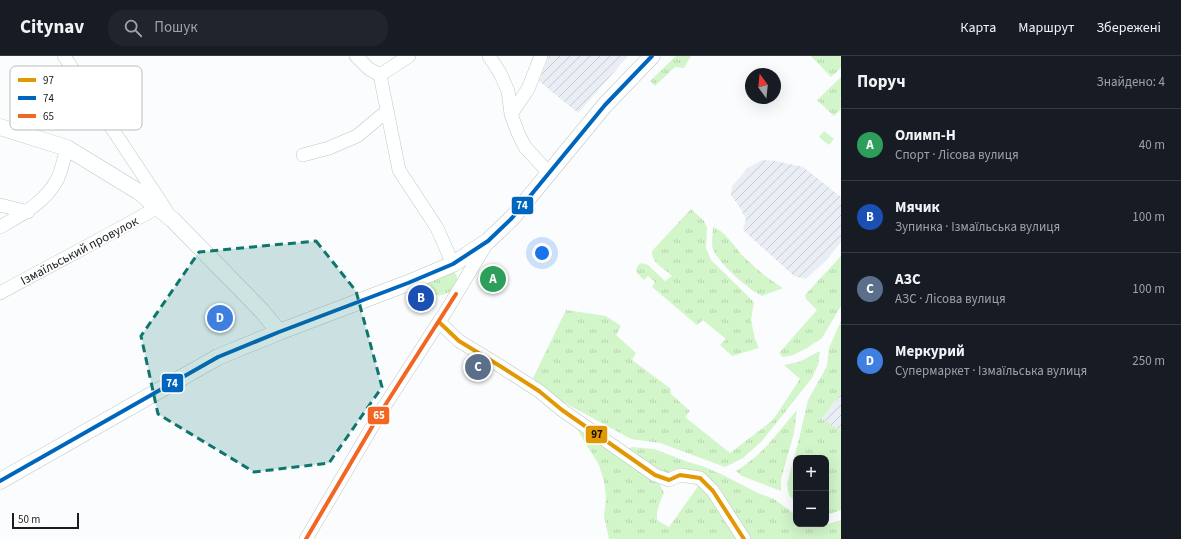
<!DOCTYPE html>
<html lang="uk">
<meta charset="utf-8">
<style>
:root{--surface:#171b24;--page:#20242c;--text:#f1f3f6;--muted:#9ea1a6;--line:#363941;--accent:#2563eb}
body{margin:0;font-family:"Source Sans 3",sans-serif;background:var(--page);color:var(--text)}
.controls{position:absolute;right:12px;bottom:12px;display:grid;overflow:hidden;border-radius:8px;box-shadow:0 4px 16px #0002}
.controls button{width:36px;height:36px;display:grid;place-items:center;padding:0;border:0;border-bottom:1px solid var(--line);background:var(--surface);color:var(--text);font:20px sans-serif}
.compass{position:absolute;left:745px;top:12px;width:36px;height:36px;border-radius:50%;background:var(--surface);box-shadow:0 4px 16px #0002;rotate:345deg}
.scale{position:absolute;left:12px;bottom:10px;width:67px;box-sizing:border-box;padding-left:4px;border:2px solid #1b1c1d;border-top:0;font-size:11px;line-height:14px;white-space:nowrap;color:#1b1c1d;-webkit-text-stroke:3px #fff;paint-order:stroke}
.you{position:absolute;left:542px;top:197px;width:14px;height:14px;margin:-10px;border:3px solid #fff;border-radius:50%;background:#1a73e8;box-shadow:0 0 0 6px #1a73e833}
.badge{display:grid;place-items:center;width:26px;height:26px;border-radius:50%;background:var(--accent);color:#fff;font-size:13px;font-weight:700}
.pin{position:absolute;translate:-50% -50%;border:2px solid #fff;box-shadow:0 1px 4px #0006}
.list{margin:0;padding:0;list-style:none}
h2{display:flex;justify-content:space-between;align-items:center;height:52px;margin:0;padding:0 16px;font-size:17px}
h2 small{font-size:13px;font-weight:400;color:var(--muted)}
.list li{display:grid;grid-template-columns:26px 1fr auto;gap:12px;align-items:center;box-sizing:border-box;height:72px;padding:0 16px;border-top:1px solid var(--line)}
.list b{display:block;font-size:15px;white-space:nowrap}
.list p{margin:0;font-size:13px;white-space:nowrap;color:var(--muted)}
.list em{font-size:13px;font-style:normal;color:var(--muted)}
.icon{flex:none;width:22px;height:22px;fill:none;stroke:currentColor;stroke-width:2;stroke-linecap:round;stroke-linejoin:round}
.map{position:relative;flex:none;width:841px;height:483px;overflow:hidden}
header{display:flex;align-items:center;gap:24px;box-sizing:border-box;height:56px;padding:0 20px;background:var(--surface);border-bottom:1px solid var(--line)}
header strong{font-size:19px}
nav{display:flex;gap:22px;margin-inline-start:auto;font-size:14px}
.search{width:280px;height:36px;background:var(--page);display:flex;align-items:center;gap:10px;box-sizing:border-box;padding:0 14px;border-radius:16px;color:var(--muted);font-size:15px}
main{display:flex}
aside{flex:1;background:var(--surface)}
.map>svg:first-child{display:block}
.industrial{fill:url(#industrial-furrows)}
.grass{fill:url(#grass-tufts)}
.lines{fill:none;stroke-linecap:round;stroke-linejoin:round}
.minor-casing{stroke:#c3c4c6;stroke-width:14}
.major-casing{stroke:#c3c4c6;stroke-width:17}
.minor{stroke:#feffff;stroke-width:13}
.major{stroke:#feffff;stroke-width:16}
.bus-1-casing{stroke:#fff;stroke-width:7}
.bus-2-casing{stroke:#fff;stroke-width:7}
.bus-3-casing{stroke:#fff;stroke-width:7}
.bus-1{stroke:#e19803;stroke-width:4}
.bus-2{stroke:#0065bd;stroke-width:4}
.bus-3{stroke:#f26522;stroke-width:4}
.marked{fill:#0f766e;fill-opacity:0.2;stroke:#0f766e;stroke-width:3;stroke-dasharray:8 5;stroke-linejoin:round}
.labels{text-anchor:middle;stroke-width:3.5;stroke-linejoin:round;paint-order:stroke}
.street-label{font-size:13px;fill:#1b1c1d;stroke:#fff}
.key{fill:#fff;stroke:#bbb;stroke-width:1}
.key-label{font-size:11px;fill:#1b1c1d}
.line-badge{stroke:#fff;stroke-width:1.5}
.badge-label{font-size:11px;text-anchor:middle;font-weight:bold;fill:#fff}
.pale-badge-label{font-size:11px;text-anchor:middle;font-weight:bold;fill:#111}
</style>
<header>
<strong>Citynav</strong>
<div class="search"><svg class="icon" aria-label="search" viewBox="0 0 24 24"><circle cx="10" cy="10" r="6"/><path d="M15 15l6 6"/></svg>Пошук</div>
<nav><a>Карта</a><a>Маршрут</a><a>Збережені</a></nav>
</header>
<main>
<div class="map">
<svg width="841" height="483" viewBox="0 0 841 483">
<defs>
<pattern id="industrial-furrows" width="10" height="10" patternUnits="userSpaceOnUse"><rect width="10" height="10" fill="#e9edf4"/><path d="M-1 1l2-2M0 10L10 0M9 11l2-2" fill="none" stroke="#c7cbd1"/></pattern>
<pattern id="grass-tufts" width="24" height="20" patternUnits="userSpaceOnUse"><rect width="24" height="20" fill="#d2f5ca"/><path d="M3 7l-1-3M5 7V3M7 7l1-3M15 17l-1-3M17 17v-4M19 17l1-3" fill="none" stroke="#b4d1ad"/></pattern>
</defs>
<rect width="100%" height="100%" fill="#fbfcfe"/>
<path class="industrial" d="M549 0H628L578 57 539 25Z
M762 104 776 105 803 111 841 141V186L828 202 806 223 794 220 743 174 746 163 739 150 731 139 732 130 748 112Z
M841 337V375L822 364Z"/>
<path class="grass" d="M676 0H691L684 12 675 11 655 30 650 25Z
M811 0H841V12L831 21Z
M841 21V41L840 43 841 44V53L834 60 817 44Z
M824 75 834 83 829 89 819 81Z
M691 153 704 165 707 171 706 192 711 204 754 246 751 264 755 283 759 292 732 300 720 289 726 283 703 264 697 269 652 231 655 226 648 220 644 224 637 217 636 214 638 209 642 207 648 209 665 225 672 220C664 212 651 207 652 195Z
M713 171C725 175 734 190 742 199 754 211 768 223 783 232L762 240C749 234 718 207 713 193 711 187 713 178 713 171Z
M841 200V250L822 282 807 292 793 299 783 301 779 297 817 254 806 243 805 239Z
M451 216 455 217C466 231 434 252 427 229L430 226Z
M566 254 606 260 621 270 616 279 636 297 632 304 671 333V338L690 355 685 361 730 397 773 364 800 323 784 309 799 306 820 295 818 309 812 322 762 385 743 402 725 411 660 387 631 383 554 341 533 322Z
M841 265V337L822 363 841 375V454L826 459V402H796V447L789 439 787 428 799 383 808 344 827 310 829 292Z
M797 354 794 377 781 423V435L742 420 736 415C762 400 778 376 797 354Z
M570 362 657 423 664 437C660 445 656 455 657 464L669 471 699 429 696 425 667 420 626 394 632 391 654 393 688 406 702 410 721 418 758 437 774 443 796 459V468H828L841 464V483H609L604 460 606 442 604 425 599 409Z"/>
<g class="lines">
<defs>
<path id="minor" d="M64 0 166 154
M356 0 369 13 380 19
M409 0 380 19 399 114 437 172 453 208
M489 0 500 17 508 35 511 58 518 77 525 91 549 117
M511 58 528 33 541 0
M303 99 329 92 357 80 387 55
M0 149 28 156
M0 171C23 158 46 146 58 122 62 113 64 102 67 92
M0 237C53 208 106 181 158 151
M439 266 459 285 500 310 539 335 562 354 655 419 669 424 680 419 700 422 713 435 744 483
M306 483 382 354 448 252 488 185"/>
<path id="major" d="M0 71 67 92 139 136 173 164 262 255 279 276
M0 425 218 301 279 276 408 227 453 208 488 185 512 162 605 49 652 0"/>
</defs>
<use href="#minor" class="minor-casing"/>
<use href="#major" class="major-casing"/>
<use href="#minor" class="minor"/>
<use href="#major" class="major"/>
<defs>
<path id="bus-1" d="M439 266 459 285 500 310 539 335 562 354 655 419 669 424 680 419 700 422 713 435 744 483"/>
<path id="bus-2" d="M0 425 218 301 279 276 408 227 453 208 488 185 512 162 605 49 652 0"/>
<path id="bus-3" d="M306 483 382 354 456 238"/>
</defs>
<use href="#bus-1" class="bus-1-casing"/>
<use href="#bus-2" class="bus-2-casing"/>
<use href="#bus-3" class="bus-3-casing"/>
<use href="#bus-1" class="bus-1"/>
<use href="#bus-2" class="bus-2"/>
<use href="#bus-3" class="bus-3"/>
</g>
<path class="marked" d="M316 185 356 235 382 331 329 407 254 416 158 358 141 280 199 196Z"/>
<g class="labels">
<g class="street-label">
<text transform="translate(79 194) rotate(-28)" y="5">Ізмаїльський провулок</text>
</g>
</g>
<rect x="10" y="10" width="132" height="64" rx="6" class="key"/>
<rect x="18" y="22" width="18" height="4" fill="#e19803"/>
<rect x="18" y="40" width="18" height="4" fill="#0065bd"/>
<rect x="18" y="58" width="18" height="4" fill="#f26522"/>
<g class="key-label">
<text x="43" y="28">97</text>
<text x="43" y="46">74</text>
<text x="43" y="64">65</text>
</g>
<g class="line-badge">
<rect x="511" y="140" width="23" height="19" rx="4" fill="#0065bd"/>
<rect x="161" y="317" width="23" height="20" rx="4" fill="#0065bd"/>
<rect x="367" y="350" width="23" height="19" rx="4" fill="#f26522"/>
<rect x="585" y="369" width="23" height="19" rx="4" fill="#e19803"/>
</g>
<g class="badge-label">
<text x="522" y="153">74</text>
<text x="172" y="331">74</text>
<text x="379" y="363">65</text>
</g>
<g class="pale-badge-label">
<text x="597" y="382">97</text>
</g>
</svg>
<div class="controls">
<button>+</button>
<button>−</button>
</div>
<svg class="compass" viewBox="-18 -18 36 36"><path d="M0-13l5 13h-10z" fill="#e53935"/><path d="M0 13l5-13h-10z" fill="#9ea1a6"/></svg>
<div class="scale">50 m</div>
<div class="you"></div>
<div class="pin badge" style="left:493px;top:223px;background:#2e9e5b">A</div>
<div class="pin badge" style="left:421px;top:242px;background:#1a4fb4">B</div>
<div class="pin badge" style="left:478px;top:311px;background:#5c6f8a">C</div>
<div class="pin badge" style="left:220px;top:262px;background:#3f7fe0">D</div>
</div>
<aside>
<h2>Поруч<small>Знайдено: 4</small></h2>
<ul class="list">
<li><span class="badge" style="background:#2e9e5b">A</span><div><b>Олимп-Н</b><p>Спорт · Лісова вулиця</p></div><em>40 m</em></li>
<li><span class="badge" style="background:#1a4fb4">B</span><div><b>Мячик</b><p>Зупинка · Ізмаїльська вулиця</p></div><em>100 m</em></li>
<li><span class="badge" style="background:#5c6f8a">C</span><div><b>АЗС</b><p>АЗС · Лісова вулиця</p></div><em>100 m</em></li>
<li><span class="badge" style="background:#3f7fe0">D</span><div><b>Меркурий</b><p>Супермаркет · Ізмаїльська вулиця</p></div><em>250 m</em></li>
</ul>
</aside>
</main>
